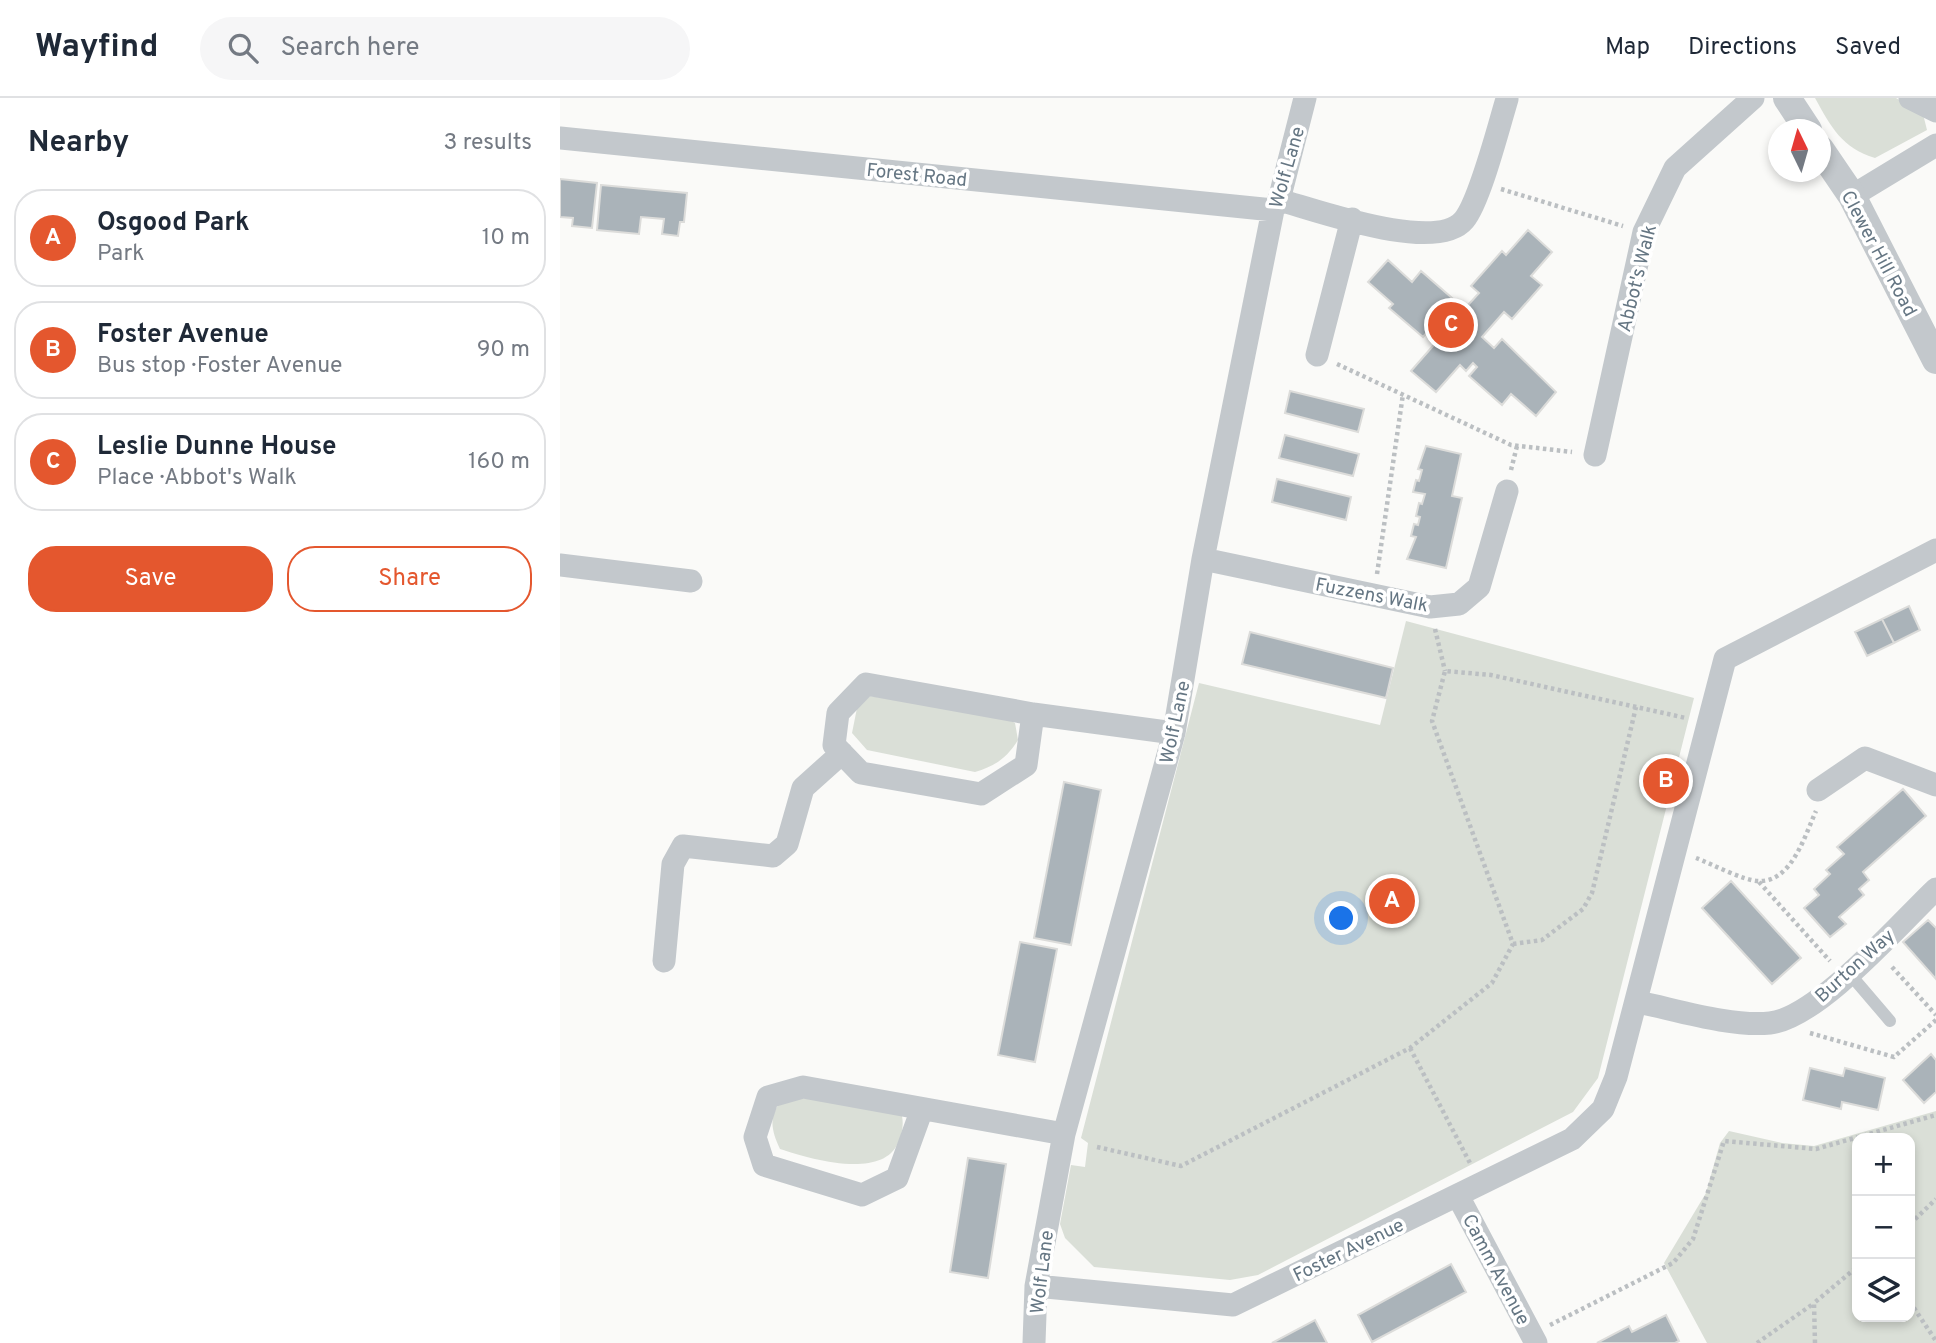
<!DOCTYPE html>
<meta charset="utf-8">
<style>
:root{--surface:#fff;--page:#f6f6f7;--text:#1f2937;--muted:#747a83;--line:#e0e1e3;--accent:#e4572e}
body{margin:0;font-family:Overpass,sans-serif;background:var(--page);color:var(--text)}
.controls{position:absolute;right:21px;bottom:21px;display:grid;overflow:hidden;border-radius:14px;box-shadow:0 4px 10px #0003}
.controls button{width:63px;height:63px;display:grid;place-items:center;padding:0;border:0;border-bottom:2px solid var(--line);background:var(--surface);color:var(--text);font:35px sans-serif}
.compass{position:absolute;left:1208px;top:21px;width:63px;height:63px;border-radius:50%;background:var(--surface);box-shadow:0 4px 10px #0003;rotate:355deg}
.you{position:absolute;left:782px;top:821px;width:24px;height:24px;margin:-18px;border:5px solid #fff;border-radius:50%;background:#1a73e8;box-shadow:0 0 0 10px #1a73e833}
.badge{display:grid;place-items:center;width:46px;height:46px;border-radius:50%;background:var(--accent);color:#fff;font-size:23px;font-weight:700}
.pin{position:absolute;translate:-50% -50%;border:4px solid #fff;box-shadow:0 2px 7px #0006}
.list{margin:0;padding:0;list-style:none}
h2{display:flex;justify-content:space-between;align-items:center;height:91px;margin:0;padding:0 28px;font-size:30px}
h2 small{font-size:23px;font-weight:400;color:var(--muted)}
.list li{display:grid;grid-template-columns:46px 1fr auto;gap:21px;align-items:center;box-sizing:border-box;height:98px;margin:0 14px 14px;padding:0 14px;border:2px solid var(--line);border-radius:28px}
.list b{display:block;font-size:26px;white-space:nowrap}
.list p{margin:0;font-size:23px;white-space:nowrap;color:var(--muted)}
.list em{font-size:23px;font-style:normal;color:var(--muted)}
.actions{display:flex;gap:14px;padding:21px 28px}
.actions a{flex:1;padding:16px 0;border:2px solid var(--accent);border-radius:28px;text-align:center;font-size:24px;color:var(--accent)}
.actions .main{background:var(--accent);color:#fff}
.icon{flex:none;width:38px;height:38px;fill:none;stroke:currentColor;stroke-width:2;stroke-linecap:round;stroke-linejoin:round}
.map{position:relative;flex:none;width:1376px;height:1245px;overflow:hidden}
header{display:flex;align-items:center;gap:42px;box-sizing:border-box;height:98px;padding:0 35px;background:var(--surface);border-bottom:2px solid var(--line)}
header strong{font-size:33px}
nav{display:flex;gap:38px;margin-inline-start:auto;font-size:24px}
.search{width:490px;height:63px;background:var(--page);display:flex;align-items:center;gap:18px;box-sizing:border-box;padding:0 24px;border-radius:38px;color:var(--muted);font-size:26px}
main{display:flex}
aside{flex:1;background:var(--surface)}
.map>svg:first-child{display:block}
.green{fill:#dadfd7;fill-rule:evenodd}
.building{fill:#aab3b9;stroke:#dcdcda;stroke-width:2}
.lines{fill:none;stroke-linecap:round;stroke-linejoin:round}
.path{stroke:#bbbfc2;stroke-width:4.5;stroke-dasharray:3.5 3.5;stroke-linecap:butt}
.service{stroke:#c3c8cc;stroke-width:12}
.minor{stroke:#c3c8cc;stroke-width:23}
.tertiary{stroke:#c3c8cc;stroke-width:28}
.labels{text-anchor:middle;stroke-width:7;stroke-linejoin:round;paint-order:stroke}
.street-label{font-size:19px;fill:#657683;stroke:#fff}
</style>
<header>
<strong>Wayfind</strong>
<div class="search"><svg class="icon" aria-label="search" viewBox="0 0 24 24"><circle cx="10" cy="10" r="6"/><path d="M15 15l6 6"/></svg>Search here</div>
<nav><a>Map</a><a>Directions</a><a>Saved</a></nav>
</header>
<main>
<aside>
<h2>Nearby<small>3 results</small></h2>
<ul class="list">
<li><span class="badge">A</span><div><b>Osgood Park</b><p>Park</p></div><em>10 m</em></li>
<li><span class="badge">B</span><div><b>Foster Avenue</b><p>Bus stop · Foster Avenue</p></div><em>90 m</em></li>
<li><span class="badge">C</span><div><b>Leslie Dunne House</b><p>Place · Abbot's Walk</p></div><em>160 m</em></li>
</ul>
<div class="actions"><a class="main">Save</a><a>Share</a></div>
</aside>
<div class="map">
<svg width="1376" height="1245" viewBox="0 0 1376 1245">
<rect width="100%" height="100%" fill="#fafaf8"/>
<path class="green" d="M1255 0H1336L1363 16 1367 32 1315 60C1282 50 1271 29 1255 0Z
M846 523 1134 600 1038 980 1013 1014 698 1177 670 1182 534 1169 505 1140 500 1126 511 1067 525 1069 528 1045 521 1040 639 585 820 627Z
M310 598 442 618 455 625 458 642C447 660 435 668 415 674L307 652 292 635 297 610Z
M226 998 341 1013C344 1025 343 1034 338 1045 322 1082 250 1061 220 1051 210 1030 208 1015 226 998Z
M1376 1013V1245H1147L1104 1165 1146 1095 1160 1045 1169 1033 1222 1045 1254 1048ZM1297 1040H1350V1219H1297Z"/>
<path class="building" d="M0 81 37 85 32 130 12 128 13 120 0 119Z
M41 87 127 95 124 124H120L118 138 102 136 104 121 81 119 79 136 37 132Z
M968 132 992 154 971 178 982 187 952 221 944 214 922 239 934 250 942 241 996 294 976 318 951 296 942 307 909 278 917 269 913 265 906 273 900 267 876 294 851 273 879 241 869 232 863 239 829 210 833 206 808 184 828 162 852 184 861 173 892 200 885 209 897 219 919 195 911 188 942 153 946 157Z
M730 293 804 311 798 334 725 315Z
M725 337 799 356 793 378 719 360Z
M866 348 901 356 892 398 902 400 886 470 847 461 856 439 851 438 854 426 858 427 860 419 856 418 859 405 862 406 865 396 853 394 856 382 859 383 862 372 858 371Z
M717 381 791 399 786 422 712 404Z
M1349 508 1360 532 1334 545 1322 521Z
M1322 521 1334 545 1307 558 1295 534Z
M690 534 833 570 826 600 682 566Z
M504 684 541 692 511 847 474 840Z
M1343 691 1366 718 1303 774 1309 782 1299 791 1304 797 1279 819 1286 826 1270 839 1244 810 1259 797 1254 791 1270 776 1266 772 1284 756 1277 749Z
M1171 783 1241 860 1212 886 1142 810Z
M1368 822 1376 830V881L1343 844Z
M460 844 497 851 475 964 438 957Z
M1371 956 1376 962V994L1364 1005 1343 982Z
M1250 970 1283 978 1285 970 1325 980 1318 1012 1282 1004 1281 1011 1243 1002Z
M408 1060 446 1066 428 1180 390 1174Z
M891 1166 906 1194 812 1244 798 1217Z
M1106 1217 1119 1243 1115 1245H1037L1069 1228 1072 1234Z
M755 1222 767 1245H712Z"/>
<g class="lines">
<path class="path" d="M941 91 1063 128
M777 266 951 347 1012 354
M951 372 957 348
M817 476 843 296
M875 531 885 573
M1136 760C1152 766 1184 783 1199 783 1232 784 1245 737 1256 713
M1199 784 1270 863
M953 846 982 842 1023 811 1032 795 1076 609
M1332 869 1376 917
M1250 935 1334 959 1376 922
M850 950 911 1067
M537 1049 621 1068 850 950 932 885 953 846 872 623 885 573 931 577 1126 620
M1350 1126 1376 1101
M1350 1204 1376 1243
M990 1227 1113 1165 1133 1141 1164 1043 1256 1051 1376 1017
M1197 1245 1253 1206
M1255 1245 1254 1205 1297 1169"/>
<path class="service" d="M1289 875 1330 923"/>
<path class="minor" d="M1350 0 1376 13
M0 40 713 112
M1292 98 1376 47
M719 102C756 112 876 156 904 122 920 103 939 27 947 1
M757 257 792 121
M1035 357 1084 134 1115 70 1193 0
M643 461 870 509 899 506 919 489 947 393
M0 467 131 483
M473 616 466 667 421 696 301 675 274 647 278 615 306 586 473 616 614 635
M1258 692 1305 660 1376 687
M104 863 113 766 123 748 213 758 227 746 243 690 282 655
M1078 904C1117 912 1171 929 1210 925 1258 920 1340 825 1376 791
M362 1011 337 1080 302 1097 204 1067 195 1039 208 999 243 989 504 1036
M898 1098 976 1245
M476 1188 673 1207 1012 1041 1043 1011 1056 979 1165 561 1376 452
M474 1245 476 1188 504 1036 614 635 643 461 713 112 719 102 745 0"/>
<path class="tertiary" d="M1227 0 1248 32
M1260 51 1292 98 1376 262"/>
</g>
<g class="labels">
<g class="street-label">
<text transform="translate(726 69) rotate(-74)" y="7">Wolf Lane</text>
<text transform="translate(357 76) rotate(6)" y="7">Forest Road</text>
<text transform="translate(1320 155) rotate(62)" y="7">Clewer Hill Road</text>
<text transform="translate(1076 180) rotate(-76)" y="7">Abbot's Walk</text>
<text transform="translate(812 496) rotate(11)" y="7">Fuzzens Walk</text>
<text transform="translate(614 624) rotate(-78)" y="7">Wolf Lane</text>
<text transform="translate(1294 867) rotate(-42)" y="7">Burton Way</text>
<text transform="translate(788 1151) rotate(-26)" y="7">Foster Avenue</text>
<text transform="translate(937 1171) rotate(62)" y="7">Camm Avenue</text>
<text transform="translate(481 1174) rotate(-83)" y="7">Wolf Lane</text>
</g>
</g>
</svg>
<div class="controls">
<button>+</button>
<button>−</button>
<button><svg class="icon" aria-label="layers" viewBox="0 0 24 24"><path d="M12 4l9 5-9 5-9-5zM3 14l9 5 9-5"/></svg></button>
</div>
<svg class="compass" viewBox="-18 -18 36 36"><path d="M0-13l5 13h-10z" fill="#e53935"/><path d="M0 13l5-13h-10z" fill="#747a83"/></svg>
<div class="you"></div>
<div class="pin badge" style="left:832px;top:803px">A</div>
<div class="pin badge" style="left:1106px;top:683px">B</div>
<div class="pin badge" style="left:891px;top:227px">C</div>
</div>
</main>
